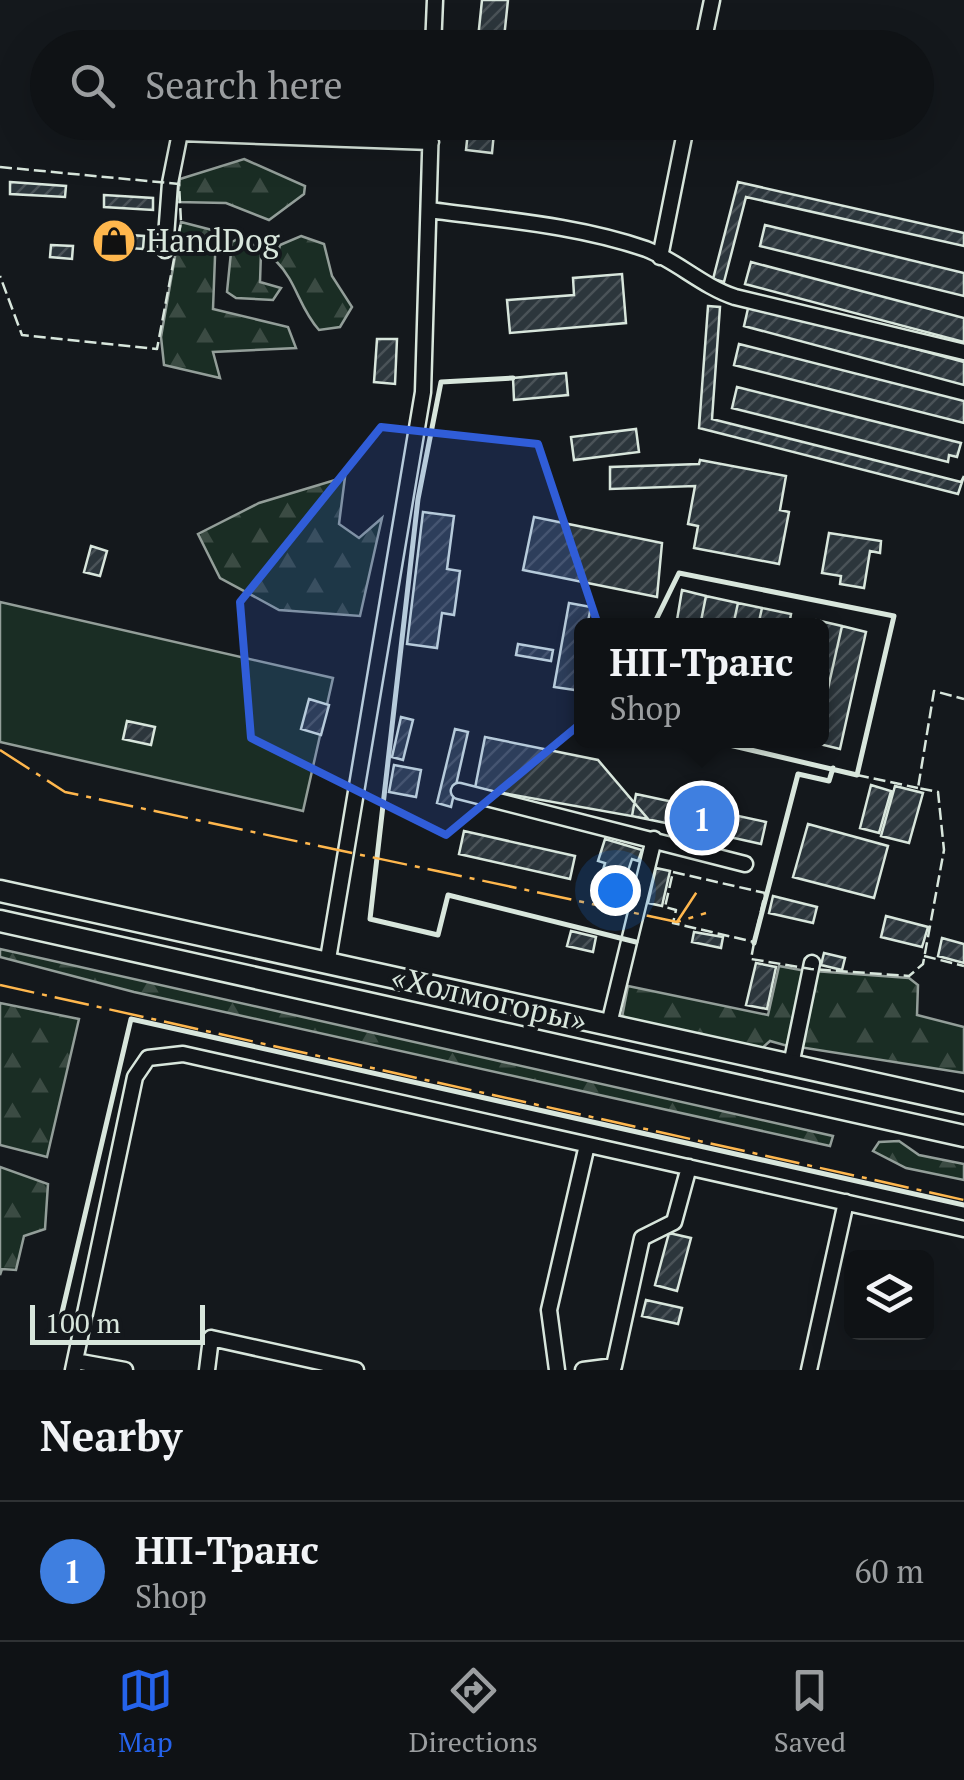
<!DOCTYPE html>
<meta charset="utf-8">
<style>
:root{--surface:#0f1215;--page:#1d2022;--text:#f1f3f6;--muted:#9b9ea0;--line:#2f3234;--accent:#2563eb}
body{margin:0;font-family:"PT Serif",serif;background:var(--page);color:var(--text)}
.controls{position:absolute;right:30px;bottom:30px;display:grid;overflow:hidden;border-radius:15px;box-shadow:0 10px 40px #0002}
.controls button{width:90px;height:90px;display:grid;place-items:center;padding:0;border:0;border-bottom:2px solid var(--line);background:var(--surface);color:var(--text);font:50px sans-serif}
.scale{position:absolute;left:30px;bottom:25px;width:175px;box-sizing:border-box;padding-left:10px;border:5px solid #d8e6dc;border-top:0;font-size:28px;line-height:35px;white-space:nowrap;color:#d8e6dc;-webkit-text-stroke:8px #14181c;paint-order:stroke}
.you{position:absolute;left:615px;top:890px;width:35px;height:35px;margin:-25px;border:8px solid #fff;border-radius:50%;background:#1a73e8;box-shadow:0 0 0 15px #1a73e833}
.badge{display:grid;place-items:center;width:65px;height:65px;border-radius:50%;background:var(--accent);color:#fff;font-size:32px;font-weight:700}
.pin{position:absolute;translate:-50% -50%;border:5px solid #fff;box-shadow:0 2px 10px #0006}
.popup{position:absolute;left:574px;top:618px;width:255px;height:130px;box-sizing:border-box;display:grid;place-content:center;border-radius:15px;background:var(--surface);filter:drop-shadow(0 2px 8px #0005);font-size:32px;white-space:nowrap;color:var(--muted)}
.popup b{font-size:38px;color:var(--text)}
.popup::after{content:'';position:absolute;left:50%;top:100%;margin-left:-20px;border:20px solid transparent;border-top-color:var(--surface)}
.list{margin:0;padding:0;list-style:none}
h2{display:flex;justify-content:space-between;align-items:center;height:130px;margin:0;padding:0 40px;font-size:42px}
h2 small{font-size:32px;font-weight:400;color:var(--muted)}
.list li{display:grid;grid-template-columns:65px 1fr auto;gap:30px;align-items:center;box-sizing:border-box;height:140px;padding:0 40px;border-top:2px solid var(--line)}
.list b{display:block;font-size:38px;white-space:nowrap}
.list p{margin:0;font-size:32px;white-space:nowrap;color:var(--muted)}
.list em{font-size:32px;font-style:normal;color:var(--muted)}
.icon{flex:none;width:55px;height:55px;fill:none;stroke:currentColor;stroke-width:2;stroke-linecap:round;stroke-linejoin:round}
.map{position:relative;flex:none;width:964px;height:1370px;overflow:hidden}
.search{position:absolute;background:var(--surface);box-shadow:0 10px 40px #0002;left:30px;right:30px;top:30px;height:110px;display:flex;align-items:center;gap:25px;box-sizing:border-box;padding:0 35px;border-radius:55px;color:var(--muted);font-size:38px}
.sheet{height:270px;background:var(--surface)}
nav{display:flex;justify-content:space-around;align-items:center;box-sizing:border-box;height:140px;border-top:2px solid var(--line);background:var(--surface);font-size:28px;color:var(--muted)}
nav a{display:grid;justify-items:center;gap:5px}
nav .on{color:var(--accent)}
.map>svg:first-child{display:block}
.grass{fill:#1a2d24;stroke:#939e99;stroke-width:2.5}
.forest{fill:url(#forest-firs);stroke:#939e99;stroke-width:2.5}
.building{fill:url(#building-hatch);stroke:#d8e6dc;stroke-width:2.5}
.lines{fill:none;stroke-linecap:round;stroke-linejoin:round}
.minor-casing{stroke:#d8e6dc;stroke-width:19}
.highway-casing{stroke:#d8e6dc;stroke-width:25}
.minor{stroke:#14181c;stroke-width:14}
.highway{stroke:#14181c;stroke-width:20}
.fence{stroke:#d8e6dc;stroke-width:2.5;stroke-dasharray:12 5;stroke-linecap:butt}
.wall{stroke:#d8e6dc;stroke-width:5}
.power{stroke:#ffb74d;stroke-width:2.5;stroke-dasharray:35 8 5 8;stroke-linecap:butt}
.marked{fill:#305dd8;fill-opacity:0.2;stroke:#305dd8;stroke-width:8;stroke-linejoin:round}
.labels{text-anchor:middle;stroke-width:8;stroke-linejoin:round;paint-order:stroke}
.poi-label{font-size:32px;fill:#d8e6dc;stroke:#14181c;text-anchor:start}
.street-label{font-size:32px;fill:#d8e6dc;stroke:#14181c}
</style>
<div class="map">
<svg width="964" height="1370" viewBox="0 0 964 1370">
<defs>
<pattern id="forest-firs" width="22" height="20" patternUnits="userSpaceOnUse" patternTransform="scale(2.5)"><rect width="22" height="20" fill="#1a2d24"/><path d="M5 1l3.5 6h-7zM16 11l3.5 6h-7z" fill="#3b4b43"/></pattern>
<pattern id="building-hatch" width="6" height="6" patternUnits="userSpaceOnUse" patternTransform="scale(2.5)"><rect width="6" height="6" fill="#2c363c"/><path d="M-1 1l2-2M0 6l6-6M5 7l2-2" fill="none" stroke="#4a5358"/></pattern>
</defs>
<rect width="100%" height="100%" fill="#14181c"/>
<path class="grass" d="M0 602 333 678 303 811 0 742Z"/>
<path class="forest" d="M244 159 305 186 304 194 269 220 226 203 177 202 180 179Z
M181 222 216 231 213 309 288 327 296 348 213 352 220 378 164 365 161 337Z
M243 236 261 252 260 282 281 288 273 300 236 298 227 292 232 242Z
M301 236 324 244 332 276 352 307 340 327 319 330C299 308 297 282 276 261L280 245Z
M345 477 339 524 359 538 382 518 360 616 279 610 220 578 198 534 259 503Z
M0 949 833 1136 830 1146 134 992 0 957Z
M779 966 806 971 791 1047 770 1041 761 1049 622 1017 628 986 768 1015Z
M814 971 909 978 918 985 917 1015 964 1027V1073L799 1047Z
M0 1003 79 1019 47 1157 0 1145Z
M899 1141 919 1155 964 1164V1180L906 1168 873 1151 879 1142Z
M0 1167 48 1184 45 1229 24 1236 16 1270 2 1269 0 1275Z"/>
<path class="building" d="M482 0H508L503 48H477Z
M469 122H495L492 153 466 150Z
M10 182 66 186 65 197 10 194Z
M738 182 964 233V246L746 197 724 282 713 279Z
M104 195 153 198V210L104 207Z
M765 225 964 273V296L760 246Z
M100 233 144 236 143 249 99 246Z
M51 245 73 246 72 259 50 257Z
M751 262 964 318V342L745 284Z
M622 274 626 323 510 333 507 300 574 295 573 278Z
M749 304 964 362V385L744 326Z
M708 306 720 307 712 419 961 482 964 476 958 494 699 428Z
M377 339H397L395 384 374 382Z
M739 344 964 401V423L734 365Z
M566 373 568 395 514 400 513 378Z
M737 387 961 443 957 457 949 455 948 462 732 408Z
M636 429 639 452 574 460 571 437Z
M700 460 786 476 780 510 789 512 779 564 694 548 698 526 688 524 695 486 610 489V467L699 464Z
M423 512 454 516 447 569 460 571 454 615 442 613 437 648 407 644Z
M534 517 662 543 657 597 523 570Z
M829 533 881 541 880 553 870 551 864 588 840 584 841 576 822 573Z
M91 546 107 551 100 576 84 572Z
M682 590 706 596 700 626H676Z
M706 596 738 603 733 626H700Z
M569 603 591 607 587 626H582L575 690 554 687Z
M738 603 762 608 758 626H733Z
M762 608 791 614 789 626H758Z
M816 620 842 626 822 715V626H815Z
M842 626 866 632 840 749 815 743 822 740V715Z
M518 644 553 650 551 661 516 655Z
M309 699 329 705 321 735 301 729Z
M401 717 413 720 403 760 392 757Z
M127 721 155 727 151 745 123 739Z
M455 729 468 732 451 807 437 803Z
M485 737 598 760 648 819 475 788Z
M394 765 421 770 416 797 389 792Z
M871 785 891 791 879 833 860 828Z
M895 786 923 793 909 843 881 836Z
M636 794 766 822 761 844 707 832 705 840 678 834 680 826 632 816Z
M808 824 888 846 874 898 793 877Z
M464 831 575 856 570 879 459 854Z
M605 839 642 850 638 861 632 859 626 877 617 875 614 883 638 890 633 905 596 894 605 863 598 861Z
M656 868 670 871 662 906 648 903Z
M773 896 817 907 813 923 769 913Z
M886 916 928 927 922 947 881 937Z
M571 931 596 937 593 952 567 946Z
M694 932 723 937 721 948 692 942Z
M942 938 964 944V963L938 956Z
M824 953 845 958 842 970 821 965Z
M756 963 776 967 767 1009 746 1005Z
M669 1233 691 1238 677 1291 655 1285Z
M646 1300 682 1308 678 1324 642 1316Z"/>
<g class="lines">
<defs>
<path id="minor" d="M433 48 435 0
M702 48 712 0
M430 210C503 220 576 225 646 249 677 261 702 286 735 297L964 352
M165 250 170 183 180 133 431 142
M660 257 687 122
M459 791 745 864
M327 965 423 392 431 122
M609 1024 654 839
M791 1065 812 963
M75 1361 125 1370
M73 1370 135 1077 148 1058 183 1054 964 1229
M207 1370 211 1338 356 1370
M557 1370 549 1310 587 1145
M583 1370 614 1366 642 1238 674 1222 689 1167
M809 1370 846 1202"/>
<path id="highway" d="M0 891 964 1103
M0 921 964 1136"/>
</defs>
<use href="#minor" class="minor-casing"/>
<use href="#highway" class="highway-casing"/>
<use href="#minor" class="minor"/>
<use href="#highway" class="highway"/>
<path class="fence" d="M0 167 179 184 181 222 157 349 22 335 0 276
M857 775 918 788
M673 872 765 893 754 942 673 923 676 910 665 907Z
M754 943 751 959 811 969 909 976 923 964 944 850 938 792 918 788 934 691 964 699
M924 956 964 966"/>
<path class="wall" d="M513 378 441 382 418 499 370 919 438 935 448 895 636 942
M653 626 679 573 894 616 857 775 708 740
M754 943 798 774 829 781 833 768
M60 1321 131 1019 964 1205"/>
<path class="power" d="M0 750 65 792 677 922 706 913
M677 922 700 887
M0 985 964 1200"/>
</g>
<path class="marked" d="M381 427 538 444 620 691 446 835 251 738 240 602Z"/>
<defs>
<symbol id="shop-disc" viewBox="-11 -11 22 22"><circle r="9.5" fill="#ffb74d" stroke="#14181c"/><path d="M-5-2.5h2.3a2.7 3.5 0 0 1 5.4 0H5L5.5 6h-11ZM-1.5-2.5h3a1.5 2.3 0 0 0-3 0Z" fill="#111"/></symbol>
</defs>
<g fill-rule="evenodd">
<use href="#shop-disc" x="89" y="216" width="50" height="50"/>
</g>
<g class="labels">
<g class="poi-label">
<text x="146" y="252">HandDog</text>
</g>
<g class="street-label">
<text transform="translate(489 999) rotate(13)" y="11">«Холмогоры»</text>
</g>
</g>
</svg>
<div class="controls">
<button><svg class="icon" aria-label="layers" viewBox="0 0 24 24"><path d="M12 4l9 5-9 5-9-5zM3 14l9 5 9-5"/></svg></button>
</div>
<div class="scale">100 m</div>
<div class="you"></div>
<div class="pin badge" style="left:702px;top:818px;background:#3f7fe0">1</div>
<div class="popup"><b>НП-Транс</b>Shop</div>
<div class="search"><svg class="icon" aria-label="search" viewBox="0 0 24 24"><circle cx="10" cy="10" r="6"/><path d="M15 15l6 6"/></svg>Search here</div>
</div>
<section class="sheet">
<h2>Nearby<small></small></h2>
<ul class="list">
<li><span class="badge" style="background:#3f7fe0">1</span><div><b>НП-Транс</b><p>Shop</p></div><em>60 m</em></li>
</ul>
</section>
<nav>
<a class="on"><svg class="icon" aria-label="map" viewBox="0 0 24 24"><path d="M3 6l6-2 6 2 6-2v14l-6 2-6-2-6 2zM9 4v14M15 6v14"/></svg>Map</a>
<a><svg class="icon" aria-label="directions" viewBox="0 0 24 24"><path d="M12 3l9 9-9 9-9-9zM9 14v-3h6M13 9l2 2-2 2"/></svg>Directions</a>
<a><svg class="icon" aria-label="saved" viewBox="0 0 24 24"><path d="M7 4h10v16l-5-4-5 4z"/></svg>Saved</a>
</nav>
